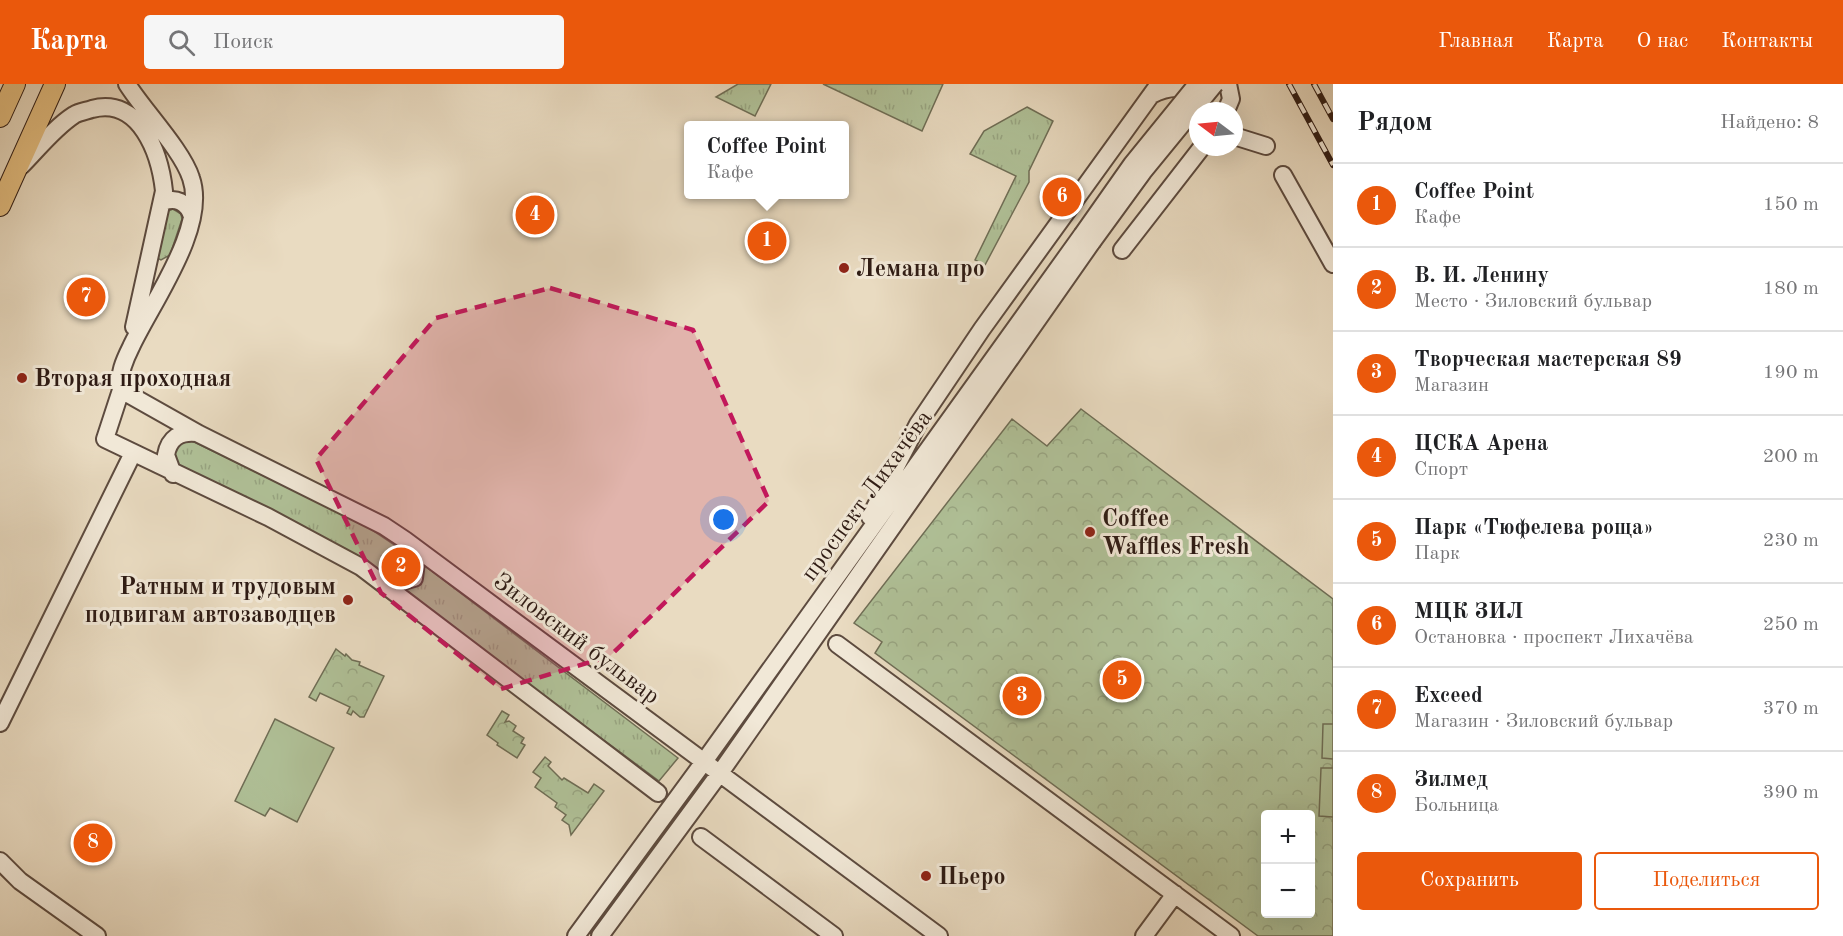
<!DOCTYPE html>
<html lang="ru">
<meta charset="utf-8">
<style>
:root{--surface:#fff;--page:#f6f6f6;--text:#202124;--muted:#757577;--line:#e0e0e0;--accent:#ea580c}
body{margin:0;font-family:"Old Standard TT",serif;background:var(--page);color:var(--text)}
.controls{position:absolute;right:18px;bottom:18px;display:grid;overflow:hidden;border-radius:6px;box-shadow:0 6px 24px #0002}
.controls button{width:54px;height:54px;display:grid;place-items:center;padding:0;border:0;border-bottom:2px solid var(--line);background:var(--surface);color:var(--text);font:30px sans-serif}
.compass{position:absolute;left:1189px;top:18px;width:54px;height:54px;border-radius:50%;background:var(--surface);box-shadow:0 6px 24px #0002;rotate:286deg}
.you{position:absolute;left:724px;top:436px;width:21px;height:21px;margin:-15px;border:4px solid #fff;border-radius:50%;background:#1a73e8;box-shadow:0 0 0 9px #1a73e833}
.badge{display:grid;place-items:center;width:39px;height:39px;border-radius:50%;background:var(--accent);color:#fff;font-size:20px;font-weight:700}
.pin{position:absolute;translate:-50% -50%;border:3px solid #fff;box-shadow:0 2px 6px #0006}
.popup{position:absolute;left:684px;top:37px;width:165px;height:78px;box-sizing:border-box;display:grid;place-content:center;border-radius:6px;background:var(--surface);filter:drop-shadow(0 2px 4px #0005);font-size:20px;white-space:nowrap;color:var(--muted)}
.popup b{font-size:22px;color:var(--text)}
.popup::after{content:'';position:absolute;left:50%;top:100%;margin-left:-12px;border:12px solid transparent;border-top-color:var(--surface)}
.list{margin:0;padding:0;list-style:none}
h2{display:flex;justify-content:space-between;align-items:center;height:78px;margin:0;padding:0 24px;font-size:26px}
h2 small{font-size:20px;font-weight:400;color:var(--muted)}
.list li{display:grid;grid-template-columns:39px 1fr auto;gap:18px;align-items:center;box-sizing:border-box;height:84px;padding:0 24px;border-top:2px solid var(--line)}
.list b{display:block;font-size:22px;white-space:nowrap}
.list p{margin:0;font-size:20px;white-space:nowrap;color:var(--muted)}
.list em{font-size:20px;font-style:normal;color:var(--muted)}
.actions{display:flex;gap:12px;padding:18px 24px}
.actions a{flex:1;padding:14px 0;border:2px solid var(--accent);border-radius:6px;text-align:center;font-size:21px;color:var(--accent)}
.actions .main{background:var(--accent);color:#fff}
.icon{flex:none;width:33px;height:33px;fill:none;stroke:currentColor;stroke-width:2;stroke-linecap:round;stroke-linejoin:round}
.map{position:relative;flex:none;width:1333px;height:852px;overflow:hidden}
header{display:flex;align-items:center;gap:36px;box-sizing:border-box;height:84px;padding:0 30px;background:var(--accent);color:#fff}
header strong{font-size:28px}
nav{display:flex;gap:33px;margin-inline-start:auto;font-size:21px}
.search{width:420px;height:54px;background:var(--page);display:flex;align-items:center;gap:15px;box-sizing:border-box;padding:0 21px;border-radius:6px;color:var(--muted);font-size:22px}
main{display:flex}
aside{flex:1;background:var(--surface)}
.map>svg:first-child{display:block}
.grass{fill:url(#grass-tufts);stroke:#6f6e56;stroke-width:1.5}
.forest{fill:url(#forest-crowns);stroke:#6f6e56;stroke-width:1.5;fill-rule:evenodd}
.garden{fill:#b0c198;stroke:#6f6e56;stroke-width:1.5}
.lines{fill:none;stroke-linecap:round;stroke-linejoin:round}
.minor-casing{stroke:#5d4b3f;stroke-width:20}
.major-casing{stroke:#2e1b14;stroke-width:22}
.minor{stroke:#f1e8d7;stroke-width:16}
.major{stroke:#e4be80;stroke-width:20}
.rail-casing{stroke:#2e1b14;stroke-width:6}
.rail{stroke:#f1e8d7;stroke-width:4;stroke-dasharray:11;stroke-linecap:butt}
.minor-bridge-casing{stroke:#5d4b3f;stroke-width:20;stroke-linecap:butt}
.minor-bridge{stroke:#f1e8d7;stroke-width:16}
.marked{fill:#c2185b;fill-opacity:0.2;stroke:#c2185b;stroke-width:4.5;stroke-dasharray:12 8;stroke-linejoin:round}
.poi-dot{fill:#8f2418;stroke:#f1e8d7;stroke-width:2}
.labels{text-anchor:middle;stroke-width:6;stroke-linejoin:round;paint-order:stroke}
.poi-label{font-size:24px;font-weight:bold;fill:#2e1b14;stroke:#f1e8d7;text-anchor:start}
.street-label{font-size:24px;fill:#2e1b14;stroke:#f1e8d7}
</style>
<header>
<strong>Карта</strong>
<div class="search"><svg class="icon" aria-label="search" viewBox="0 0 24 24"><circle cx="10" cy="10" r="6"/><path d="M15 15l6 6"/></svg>Поиск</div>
<nav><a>Главная</a><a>Карта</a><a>О нас</a><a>Контакты</a></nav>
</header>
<main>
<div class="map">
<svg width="1333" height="852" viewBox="0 0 1333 852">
<defs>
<pattern id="grass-tufts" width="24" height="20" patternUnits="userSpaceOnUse" patternTransform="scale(1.5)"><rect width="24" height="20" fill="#b0c198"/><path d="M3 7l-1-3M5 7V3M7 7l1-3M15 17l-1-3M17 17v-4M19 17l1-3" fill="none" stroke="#98a582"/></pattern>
<pattern id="forest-crowns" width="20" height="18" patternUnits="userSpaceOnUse" patternTransform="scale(1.5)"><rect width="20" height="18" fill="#b0c198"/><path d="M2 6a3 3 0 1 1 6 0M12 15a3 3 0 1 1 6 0" fill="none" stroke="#98a582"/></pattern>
</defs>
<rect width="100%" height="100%" fill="#e9dbc1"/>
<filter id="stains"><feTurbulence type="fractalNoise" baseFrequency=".00333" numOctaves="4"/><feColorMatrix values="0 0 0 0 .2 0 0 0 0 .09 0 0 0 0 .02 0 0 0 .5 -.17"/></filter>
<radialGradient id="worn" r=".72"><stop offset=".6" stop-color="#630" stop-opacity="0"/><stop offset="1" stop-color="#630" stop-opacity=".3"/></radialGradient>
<path class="grass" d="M738 0H771L755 32 716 13Z
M823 0H943L922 47Z
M1027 23 1053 37 1029 87V98L985 181 975 176 1016 92 970 70 984 47Z
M173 125 181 130 182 135 170 171 161 176 155 173 168 127Z
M188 355 363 440 421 479 678 674 659 697 346 465 173 383 171 365Z"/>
<path class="forest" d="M1081 325 1333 515V852H1258L875 569 882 558 854 539 1012 335 1047 362ZM1266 730H1310V830H1266Z
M336 565 345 572 346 570 352 576 360 578 359 581 384 592 364 633H360L353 627 351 631 347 629 350 623 320 609 316 617 309 613Z
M502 627 509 631 505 638 509 637 516 642 513 647 524 654 521 659 525 661 517 674 497 661 498 659 487 651Z
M545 673 551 678 548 682 562 696 564 694 588 709 594 700 604 707 571 751 569 741 562 736 566 731 555 723 557 719 535 703 541 694 533 688Z"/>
<path class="garden" d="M275 635 334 664 297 738 270 724 265 732 235 717Z
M1323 640H1333V675L1322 674Z
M1321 684H1333V733L1319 732Z"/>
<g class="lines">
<defs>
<path id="minor" d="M127 0C144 27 182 66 191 94 208 143 152 218 131 263 125 275 117 292 121 306L199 350 384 442 405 456 939 852
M1151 11C1173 0 1196 0 1206 27
M1226 27 1231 15 1228 0
M1234 52 1266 62
M21 82C38 65 54 44 74 31 79 28 86 27 92 25 140 12 160 70 164 107L134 243
M1283 91 1333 180
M163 118C176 113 187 118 192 132
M1122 166 1202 63
M121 306 105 355 268 433 361 483 658 709
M173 390 166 371C169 354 180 347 197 349
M870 433 918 340 982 245 1159 0
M386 502 414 494 417 469 408 459
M837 560 1231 852
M0 639 133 369
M701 753 834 852
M0 777 20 797 97 852
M576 852 703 679 1082 151
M600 852 720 689 1092 158
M1144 852 1175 810"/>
<path id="major" d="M0 33 15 0
M0 122 55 0"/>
</defs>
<use href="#minor" class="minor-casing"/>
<use href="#major" class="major-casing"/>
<use href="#minor" class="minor"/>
<use href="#major" class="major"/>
<defs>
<path id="rail" d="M1289 0 1333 81
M1314 0 1333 35"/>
</defs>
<use href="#rail" class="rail-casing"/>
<use href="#rail" class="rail"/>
<defs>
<path id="minor-bridge" d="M1082 151 1132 80 1197 0
M1092 158 1143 88 1215 0"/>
</defs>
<use href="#minor-bridge" class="minor-bridge-casing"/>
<use href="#minor-bridge" class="minor-bridge"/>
</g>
<path class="marked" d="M550 204 693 246 769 417 610 572 501 605 381 509 316 375 436 234Z"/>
<g class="poi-dot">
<circle cx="844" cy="184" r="6"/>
<circle cx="22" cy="294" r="6"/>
<circle cx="1090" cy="448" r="6"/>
<circle cx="348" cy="516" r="6"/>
<circle cx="926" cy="792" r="6"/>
</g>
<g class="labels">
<g class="poi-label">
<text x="856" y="192">Лемана про</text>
<text x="34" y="302">Вторая проходная</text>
<text x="1102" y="442">Coffee<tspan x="1102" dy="28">Waffles Fresh</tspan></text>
<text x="336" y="510" text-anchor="end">Ратным и трудовым<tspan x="336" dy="28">подвигам автозаводцев</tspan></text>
<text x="938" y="800">Пьеро</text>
</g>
<g class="street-label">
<text transform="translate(866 411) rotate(-54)" y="8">проспект Лихачёва</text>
<text transform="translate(577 554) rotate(37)" y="8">Зиловский бульвар</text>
</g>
</g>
<rect width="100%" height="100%" filter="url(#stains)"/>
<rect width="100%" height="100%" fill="url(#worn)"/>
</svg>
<div class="controls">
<button>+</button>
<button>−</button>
</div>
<svg class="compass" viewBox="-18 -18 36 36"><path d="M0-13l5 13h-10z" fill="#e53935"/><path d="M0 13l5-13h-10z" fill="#757577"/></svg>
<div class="you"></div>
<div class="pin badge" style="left:767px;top:157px">1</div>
<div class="popup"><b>Coffee Point</b>Кафе</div>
<div class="pin badge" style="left:401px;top:483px">2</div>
<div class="pin badge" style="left:1022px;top:612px">3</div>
<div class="pin badge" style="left:535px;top:131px">4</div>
<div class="pin badge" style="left:1122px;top:596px">5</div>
<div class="pin badge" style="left:1062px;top:113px">6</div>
<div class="pin badge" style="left:86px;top:213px">7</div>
<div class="pin badge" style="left:93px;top:759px">8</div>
</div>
<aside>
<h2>Рядом<small>Найдено: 8</small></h2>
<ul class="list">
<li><span class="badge">1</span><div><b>Coffee Point</b><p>Кафе</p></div><em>150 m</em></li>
<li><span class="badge">2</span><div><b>В. И. Ленину</b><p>Место · Зиловский бульвар</p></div><em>180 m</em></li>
<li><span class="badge">3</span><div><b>Творческая мастерская 89</b><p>Магазин</p></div><em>190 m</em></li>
<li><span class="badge">4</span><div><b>ЦСКА Арена</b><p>Спорт</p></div><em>200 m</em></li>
<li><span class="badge">5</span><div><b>Парк «Тюфелева роща»</b><p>Парк</p></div><em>230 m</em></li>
<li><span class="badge">6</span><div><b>МЦК ЗИЛ</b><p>Остановка · проспект Лихачёва</p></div><em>250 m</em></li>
<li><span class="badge">7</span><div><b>Exceed</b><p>Магазин · Зиловский бульвар</p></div><em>370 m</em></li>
<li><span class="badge">8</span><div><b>Зилмед</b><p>Больница</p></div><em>390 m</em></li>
</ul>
<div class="actions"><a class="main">Сохранить</a><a>Поделиться</a></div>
</aside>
</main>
